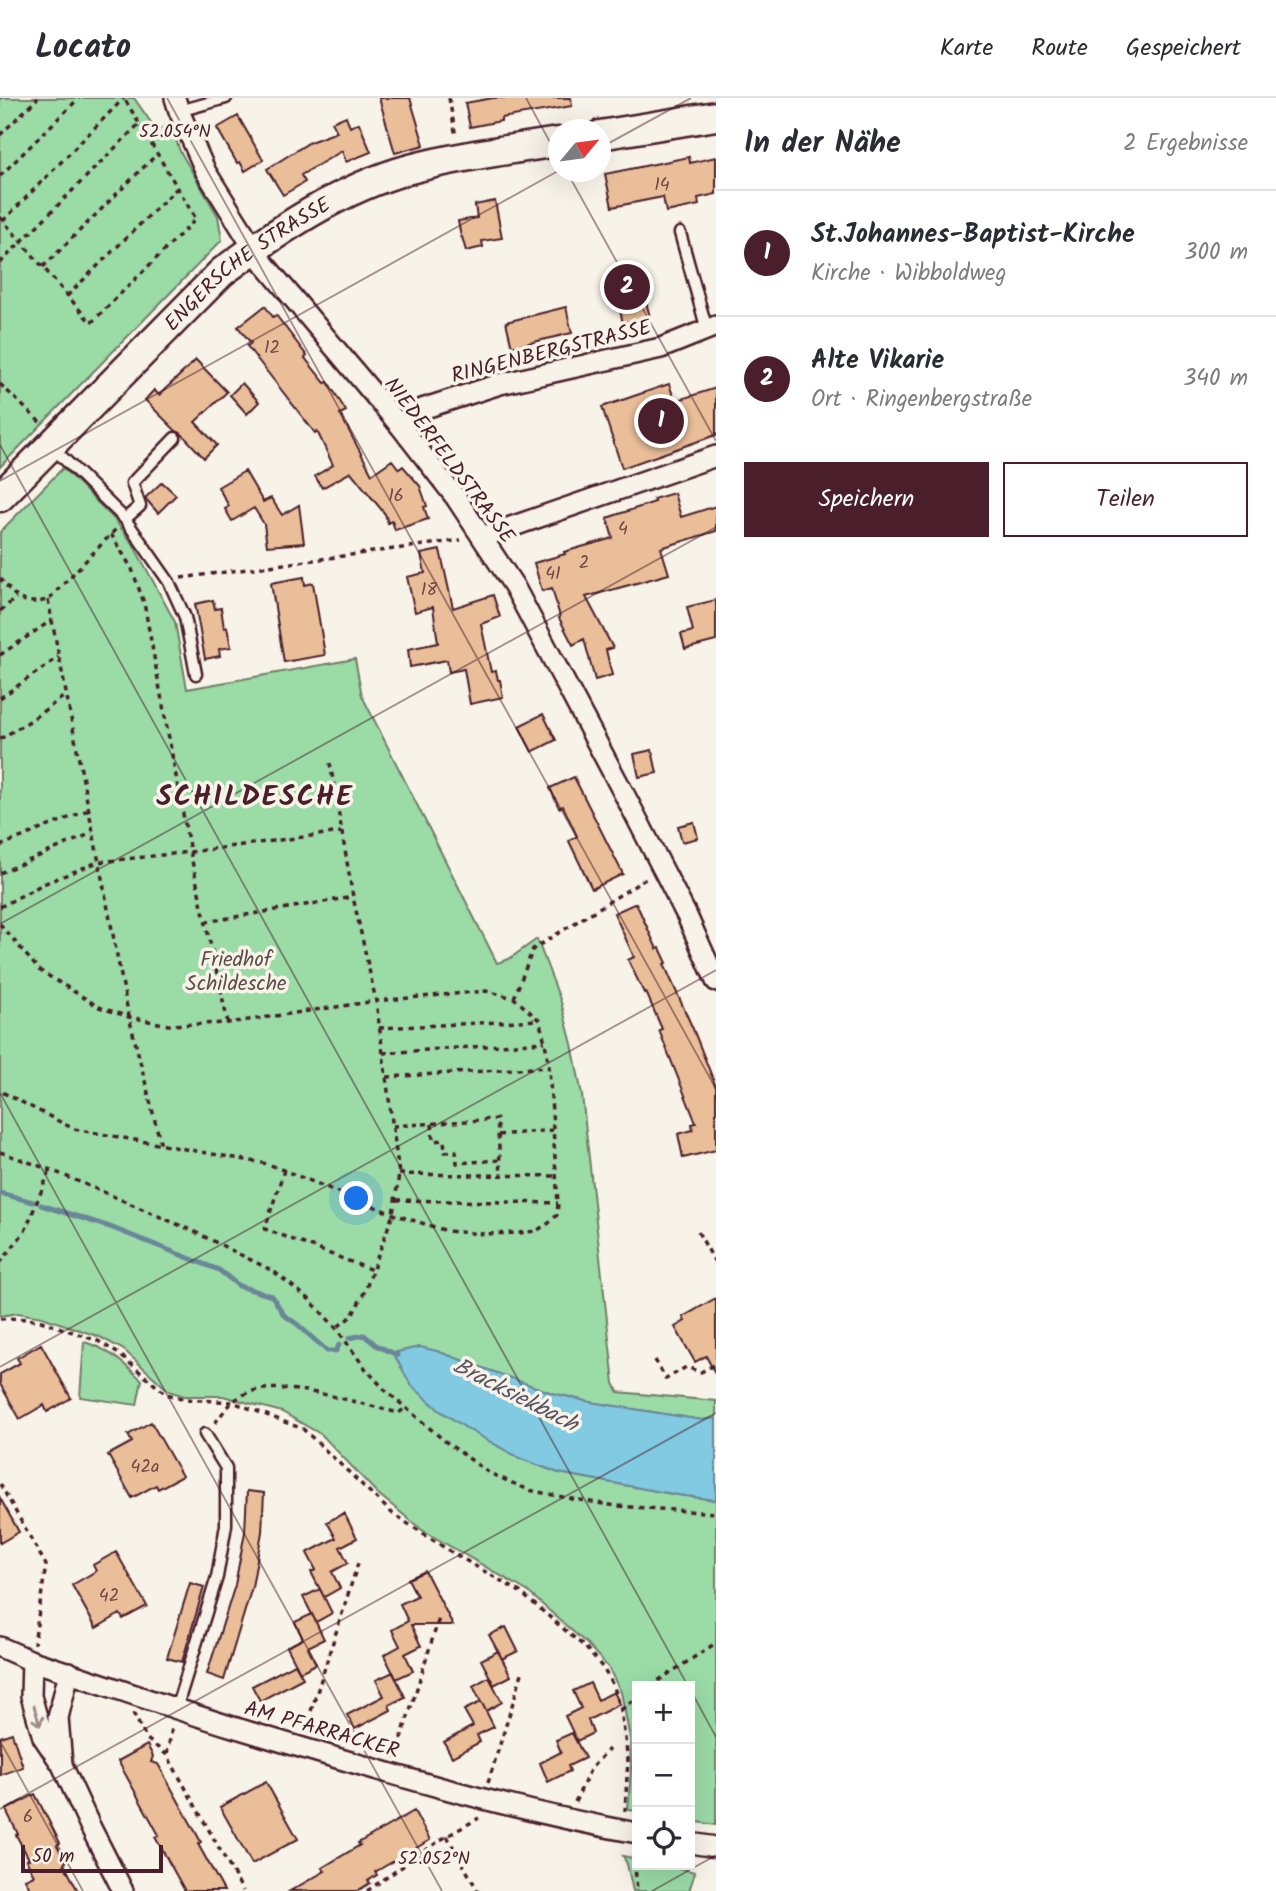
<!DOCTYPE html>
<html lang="de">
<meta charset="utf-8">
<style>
:root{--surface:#fff;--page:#f2f2f3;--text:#2b2b33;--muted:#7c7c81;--line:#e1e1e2;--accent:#4a1f2b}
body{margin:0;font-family:Kalam,sans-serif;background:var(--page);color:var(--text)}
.controls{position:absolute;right:21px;bottom:21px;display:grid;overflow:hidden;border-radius:0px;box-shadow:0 7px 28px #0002}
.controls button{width:63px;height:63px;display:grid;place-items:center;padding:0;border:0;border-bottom:2px solid var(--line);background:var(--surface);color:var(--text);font:35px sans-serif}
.compass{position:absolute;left:548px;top:21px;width:63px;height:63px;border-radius:50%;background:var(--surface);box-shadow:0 7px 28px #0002;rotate:61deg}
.scale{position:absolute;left:21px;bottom:18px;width:142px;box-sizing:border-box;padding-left:7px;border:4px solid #4a1f2b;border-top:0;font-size:19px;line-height:24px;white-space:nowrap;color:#4a1f2b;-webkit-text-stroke:5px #f7f3e8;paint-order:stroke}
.you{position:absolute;left:357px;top:1101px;width:24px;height:24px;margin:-18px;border:5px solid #fff;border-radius:50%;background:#1a73e8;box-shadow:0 0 0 10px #1a73e833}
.badge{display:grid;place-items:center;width:46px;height:46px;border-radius:50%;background:var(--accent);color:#fff;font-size:23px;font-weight:700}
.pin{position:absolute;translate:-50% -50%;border:4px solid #fff;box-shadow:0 2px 7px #0006}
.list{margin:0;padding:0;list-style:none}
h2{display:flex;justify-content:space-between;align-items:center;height:91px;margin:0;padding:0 28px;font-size:30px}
h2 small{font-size:23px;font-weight:400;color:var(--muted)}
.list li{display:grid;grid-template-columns:46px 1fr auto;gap:21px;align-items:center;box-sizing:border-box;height:126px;padding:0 28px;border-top:2px solid var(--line)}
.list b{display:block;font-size:26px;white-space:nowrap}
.list p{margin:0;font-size:23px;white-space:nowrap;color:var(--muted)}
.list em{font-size:23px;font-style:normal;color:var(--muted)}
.actions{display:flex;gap:14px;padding:21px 28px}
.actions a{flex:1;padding:16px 0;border:2px solid var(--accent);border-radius:0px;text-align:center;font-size:24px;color:var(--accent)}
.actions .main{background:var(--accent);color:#fff}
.icon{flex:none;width:38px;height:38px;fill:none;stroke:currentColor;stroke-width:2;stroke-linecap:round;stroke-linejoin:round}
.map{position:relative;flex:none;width:716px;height:1793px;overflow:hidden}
header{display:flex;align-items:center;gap:42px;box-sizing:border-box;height:98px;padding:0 35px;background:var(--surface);border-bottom:2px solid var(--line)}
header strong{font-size:33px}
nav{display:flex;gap:38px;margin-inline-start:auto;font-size:24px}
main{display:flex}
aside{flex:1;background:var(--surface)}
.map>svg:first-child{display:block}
.green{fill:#9adba6;stroke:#727d68;stroke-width:2}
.water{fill:#81cae1;stroke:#6b8698;stroke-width:2}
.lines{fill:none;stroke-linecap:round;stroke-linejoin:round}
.stream{stroke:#6b8698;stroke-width:5}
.building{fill:#e9be99;stroke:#4a1f2b;stroke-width:2}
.service-casing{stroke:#4a1f2b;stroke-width:15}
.minor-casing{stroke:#4a1f2b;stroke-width:24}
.secondary-casing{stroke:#4a1f2b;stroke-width:33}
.path{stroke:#4a1f2b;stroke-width:3.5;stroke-dasharray:5 5;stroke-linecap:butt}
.service{stroke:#f7f3e8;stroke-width:10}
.minor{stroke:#f7f3e8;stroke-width:19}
.secondary{stroke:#f7f3e8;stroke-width:28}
.oneway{stroke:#a0898a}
.ticks{fill:none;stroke:#4a1f2b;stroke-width:2;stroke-opacity:0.45}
.labels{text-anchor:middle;stroke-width:7;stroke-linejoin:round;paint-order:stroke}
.number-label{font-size:18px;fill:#724746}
.street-label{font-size:21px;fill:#4a1f2b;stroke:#f7f3e8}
.park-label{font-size:21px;fill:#5e4e4a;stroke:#f7f3e8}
.water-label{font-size:23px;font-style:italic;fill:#5a5262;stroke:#f7f3e8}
.district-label{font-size:28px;font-weight:bold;letter-spacing:2px;fill:#4a1f2b;stroke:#f7f3e8}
.ticks-label{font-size:18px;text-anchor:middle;fill:#4a1f2b;stroke:#f7f3e8;stroke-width:7;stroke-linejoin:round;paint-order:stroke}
</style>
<header>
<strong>Locato</strong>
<nav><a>Karte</a><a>Route</a><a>Gespeichert</a></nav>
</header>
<main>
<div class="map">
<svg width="716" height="1793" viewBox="0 0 716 1793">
<rect width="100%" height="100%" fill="#f7f3e8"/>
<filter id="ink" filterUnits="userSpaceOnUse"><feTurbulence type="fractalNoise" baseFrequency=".0143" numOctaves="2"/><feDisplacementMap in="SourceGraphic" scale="14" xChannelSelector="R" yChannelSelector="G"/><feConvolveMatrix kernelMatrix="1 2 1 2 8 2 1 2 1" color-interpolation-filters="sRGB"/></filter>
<g filter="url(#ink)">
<path class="green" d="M0 0H134L157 33 170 25 180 53 218 118 222 142 0 369Z
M63 370 114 421 133 446 175 524 187 591 355 561 362 598 497 865 509 861 537 841 561 904 572 946 582 997 614 1285 618 1294 716 1303V1320L702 1322 590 1304 552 1295 420 1249 393 1255 439 1312 466 1330 519 1360 559 1375 678 1397 716 1402V1727L690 1723V1588H637V1713L628 1712 631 1671 630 1640 621 1594 608 1569 587 1546 527 1493 422 1432 377 1395 322 1337 282 1314 223 1298H184L169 1293 124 1252 100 1239 42 1219 18 1215 0 1218V434Z
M84 1244C108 1250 124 1266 142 1282L137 1307 80 1299Z
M623 1758 637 1761V1767H662L695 1774 689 1793H633L627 1766Z"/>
<path class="water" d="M420 1249 437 1253 552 1295 590 1304 702 1322 716 1320V1402L678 1397 559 1375 519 1360 466 1330 439 1312 411 1287 393 1255Z"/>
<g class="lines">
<path class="stream" d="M0 1095 33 1104
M41 1107 110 1129 219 1172 239 1188 272 1198 284 1217 297 1226 327 1253H336L339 1247
M349 1240 364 1237 376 1247 397 1257"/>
</g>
<path class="building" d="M379 0H410L424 47 395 55Z
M493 0H571L572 8 501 20V23L470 29 465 5Z
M238 18 263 62 245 73 240 64 237 65 217 30Z
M346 18 350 29 359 25 371 54 346 64 342 53 301 77 305 84 283 97 267 71 310 44 337 34 332 24Z
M689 59 690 65 716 59V96L698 100 699 107 666 114 663 99 612 109 605 76Z
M495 103 502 140 482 143 483 149 466 153 462 139H461L458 123 477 120 475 107Z
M636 173 642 201 645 200 650 219 623 225 612 178Z
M265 208 273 219 276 217 307 258 305 260 325 285 328 284 346 313 340 316 372 376 392 362 399 371 403 368 420 388 427 408 424 409 428 421 395 432 392 423 388 425 385 416 351 374 322 390 315 378 333 367 317 333 315 335 247 248 251 245 238 229Z
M566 209 572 235 512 249 506 224Z
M196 262 227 294 195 324 217 347 204 360 181 335 176 333 145 302 154 292 159 297Z
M242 285 259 304 247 316 230 297Z
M669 286 675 303 716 290V337L622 370 602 309Z
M245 373 263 404 271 400 282 417 299 407 304 445 267 448 264 426 254 410 232 423 225 411 229 408 218 389Z
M162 384 176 397 158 415 145 400Z
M674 395 681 419 716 408V433L661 450 669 476 586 499 613 550 606 552 612 577 595 582 584 541 573 547 559 520 560 519 552 490 542 493 534 465 565 456 564 454 613 440 607 420 655 404 653 401Z
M440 452 453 510 493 497 500 519 481 526 491 574 496 573 498 582H500L503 599 470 606 464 571 449 574 447 562 410 569 408 551 438 545 433 509 415 514 407 479 425 475 421 456Z
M304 479 305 487 313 485 325 557 284 564 271 485Z
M213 502 215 511 221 510 224 530 227 529 231 549 219 551 220 558 205 561 195 506Z
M716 502V543L685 551 681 536 693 533 687 509Z
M543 616 556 642 532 654 519 628Z
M652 652 657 675 639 679 634 656Z
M574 679 623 776 592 791 569 743 577 738 563 708 559 710 550 690Z
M694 724 698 740 682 744 678 728Z
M636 805 657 851 660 850 667 865 664 866 693 931 716 989V1052L683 1060 678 1036 693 1032 692 1026 696 1025 659 932 662 931 646 894 644 895 628 862 634 859 614 815Z
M716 1200V1277L706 1258 695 1264 675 1229 685 1223 683 1219Z
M41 1246 71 1300 47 1314 44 1307 20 1321 0 1286V1276L20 1265 17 1260Z
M151 1324 182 1378 158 1391 156 1387 132 1400 108 1357 132 1344 128 1337Z
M247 1393 264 1395 262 1434 252 1489 224 1582 207 1576 235 1487 245 1434Z
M0 1400 19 1434 0 1445Z
M344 1415 357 1440 340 1449 348 1465 332 1474 340 1490 324 1499 311 1474 316 1472 307 1455 336 1440 327 1424Z
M116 1454 147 1508 123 1521 120 1516 96 1530 72 1487 96 1473 93 1467Z
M425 1473 453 1527H411L421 1548 405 1556 413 1573 396 1581 384 1557 400 1548 392 1532 408 1523 400 1506 417 1498 408 1481Z
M190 1485 204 1489 182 1564 167 1560Z
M320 1491 332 1515 316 1524 303 1499Z
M312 1516 324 1541 308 1549 316 1566 300 1574 287 1549 303 1541 295 1524Z
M506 1529 518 1553 502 1561 489 1537Z
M498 1553 511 1578 494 1587 481 1562Z
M295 1566 303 1580 260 1603 252 1588Z
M393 1574 405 1599 389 1607 391 1612 355 1631 347 1617 384 1598 376 1582Z
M489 1579 502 1604 486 1613 482 1605 494 1629 477 1637 480 1644 452 1659 444 1644 473 1628 464 1612 481 1604 473 1588Z
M590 1585 598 1602 614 1594 620 1606 588 1622 593 1635 577 1643 565 1618 581 1610 573 1593Z
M12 1635 23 1669 0 1677V1639Z
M572 1635 585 1660 568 1668 570 1673 548 1684 540 1665 561 1654 556 1642Z
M147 1647 153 1658 151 1664 158 1666 201 1744 198 1746 224 1793H185L155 1739 159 1737 118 1663Z
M266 1684 298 1741 252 1766 220 1709Z
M35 1696 60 1745 57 1747 66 1764 64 1766 78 1793H31L25 1781 34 1777 26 1762 29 1761 16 1737 18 1736 6 1712Z
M414 1713 430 1742 375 1774 377 1777 368 1783 370 1785 357 1793H290L325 1773 322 1770 360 1747 358 1745Z"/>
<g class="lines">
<defs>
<path id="service" d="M179 13 226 0
M680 135 707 232
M51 348 125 421 169 484 185 519 196 576
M125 421 140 408 132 385 175 340
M176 1611 217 1479 226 1427V1370L205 1336"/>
<path id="minor" d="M175 0 179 13 206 74 261 162 401 329 456 400 514 488 632 711 687 818 716 883
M401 329 422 311 500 286 661 250 716 228
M482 439 716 358
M0 1549 32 1563C99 1584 165 1608 233 1629 366 1669 500 1710 637 1735
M32 1563 31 1598 43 1639 62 1667 90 1728 123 1793
M62 1666 58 1620 69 1574
M690 1745 716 1749"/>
<g id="secondary">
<path d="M600 37 716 18"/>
<path id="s1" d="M0 399 222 174C279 132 341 90 410 71 458 58 509 52 558 44"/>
</g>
</defs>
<use href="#service" class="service-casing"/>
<use href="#minor" class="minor-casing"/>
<use href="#secondary" class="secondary-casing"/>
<path class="path" d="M449 0 456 39
M0 37 38 0
M0 78 79 0
M0 119 91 225 196 121 124 0
M3 123 124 0
M0 165 139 26
M43 169 157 56
M67 198 177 90
M0 286 42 326
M0 321V324
M111 436 132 471 144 505 190 754 228 925
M0 480C16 500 21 508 48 502L117 430
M181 480 461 442
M48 502 129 919 161 1047
M0 513 16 500
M0 557 52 522
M0 600 59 559
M0 641 28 624 66 597
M330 665 353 799 376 903 399 1076 393 1116 365 1193 352 1218 336 1230
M0 748 88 712
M0 775 92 735
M0 809 43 786 98 764 190 754 341 734
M205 824 353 799
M0 826 39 872 99 909 129 919 168 927 228 925 376 903 486 893 514 900 539 922 545 944 549 969 558 1105 557 1117 549 1125 536 1133 519 1135 484 1136 447 1133 393 1116 268 1066 74 1031 0 993
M514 900 533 851 647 780
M379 930 538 922
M383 955 545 944
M387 979 549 969
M432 1026 433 1043 444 1042 445 1054 456 1053 457 1065 500 1062
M393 1028 497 1021 501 1078
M498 1037 553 1032
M0 1054 51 1072 108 1096 195 1134 273 1173 309 1201 336 1230 365 1270 386 1293 446 1344 489 1375 529 1392 572 1401 617 1408 716 1415
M284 1072 265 1131 372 1172
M399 1076 556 1078
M396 1102 558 1105
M698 1134 716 1166
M0 1165 25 1133 50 1072
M0 1221 18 1220 41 1223 98 1243 119 1256 166 1296 185 1301 233 1304 303 1331 393 1416 453 1455 520 1494 585 1549 603 1570 614 1589 621 1612 628 1662 625 1713
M655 1262 666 1281 686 1269 701 1274 716 1266
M215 1325C222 1316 230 1304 241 1298 275 1277 359 1306 399 1315L405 1310
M0 1386 46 1467 34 1546
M650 1588 716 1545
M621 1612 637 1599
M133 1615 147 1641 167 1657 243 1793
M305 1632 359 1462
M167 1656 172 1630
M395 1660 440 1517
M488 1685 523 1572
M575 1704 591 1670 609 1651
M447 1738 478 1793
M634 1754 637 1793
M367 1793 442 1741 479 1720"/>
<use href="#service" class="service"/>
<use href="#minor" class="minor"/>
<use href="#secondary" class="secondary"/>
</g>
<defs><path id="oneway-shaft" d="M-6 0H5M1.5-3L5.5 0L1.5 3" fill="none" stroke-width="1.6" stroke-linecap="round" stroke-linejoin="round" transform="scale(1.75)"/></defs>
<use class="oneway" href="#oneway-shaft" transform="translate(37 1618) rotate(73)"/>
</g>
<path class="ticks" d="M167 0 716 991M526 0 558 59M600 50 691 0M567 74 716 343M0 347 688 1588M0 383 558 73M0 826 716 429M0 995 442 1793M0 1269 716 872M690 1591 716 1639M0 1643 83 1793M0 1711 716 1315M652 1793 716 1757"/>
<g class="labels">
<g class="number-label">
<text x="662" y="92">14</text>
<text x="272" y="255">12</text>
<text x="396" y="403">16</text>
<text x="623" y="436">4</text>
<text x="584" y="470">2</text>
<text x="553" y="481">41</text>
<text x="429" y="497">18</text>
<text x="145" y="1374">42a</text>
<text x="109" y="1503">42</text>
<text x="28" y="1724">6</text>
</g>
<g class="street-label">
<text dy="7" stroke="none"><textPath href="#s1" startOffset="341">ENGERSCHE STRASSE</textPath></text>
<text transform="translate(551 253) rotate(-14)" y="7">RINGENBERGSTRASSE</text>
<text transform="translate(450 362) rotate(53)" y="7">NIEDERFELDSTRASSE</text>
<text transform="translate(322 1631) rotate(16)" y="7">AM PFARRACKER</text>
</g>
<g class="park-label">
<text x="236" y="868">Friedhof<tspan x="236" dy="24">Schildesche</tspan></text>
</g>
<g class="water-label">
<text transform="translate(516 1296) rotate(27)" y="8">Bracksiekbach</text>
</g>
<g class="district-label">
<text x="255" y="707">SCHILDESCHE</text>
</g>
</g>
<g class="ticks-label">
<text x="175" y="39">52.054°N</text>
<text x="434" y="1766">52.052°N</text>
</g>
</svg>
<div class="controls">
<button>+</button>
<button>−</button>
<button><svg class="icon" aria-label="locate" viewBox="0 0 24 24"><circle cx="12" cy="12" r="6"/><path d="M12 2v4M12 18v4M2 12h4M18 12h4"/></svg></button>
</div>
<svg class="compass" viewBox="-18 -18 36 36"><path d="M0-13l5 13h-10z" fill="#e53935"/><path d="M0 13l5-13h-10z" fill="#7c7c81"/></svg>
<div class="scale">50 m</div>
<div class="you"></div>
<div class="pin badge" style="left:661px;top:323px">1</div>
<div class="pin badge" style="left:627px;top:189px">2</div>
</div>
<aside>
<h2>In der Nähe<small>2 Ergebnisse</small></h2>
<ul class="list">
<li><span class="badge">1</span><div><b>St.Johannes-Baptist-Kirche</b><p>Kirche · Wibboldweg</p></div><em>300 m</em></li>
<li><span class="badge">2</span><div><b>Alte Vikarie</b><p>Ort · Ringenbergstraße</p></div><em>340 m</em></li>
</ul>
<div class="actions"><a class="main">Speichern</a><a>Teilen</a></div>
</aside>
</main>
